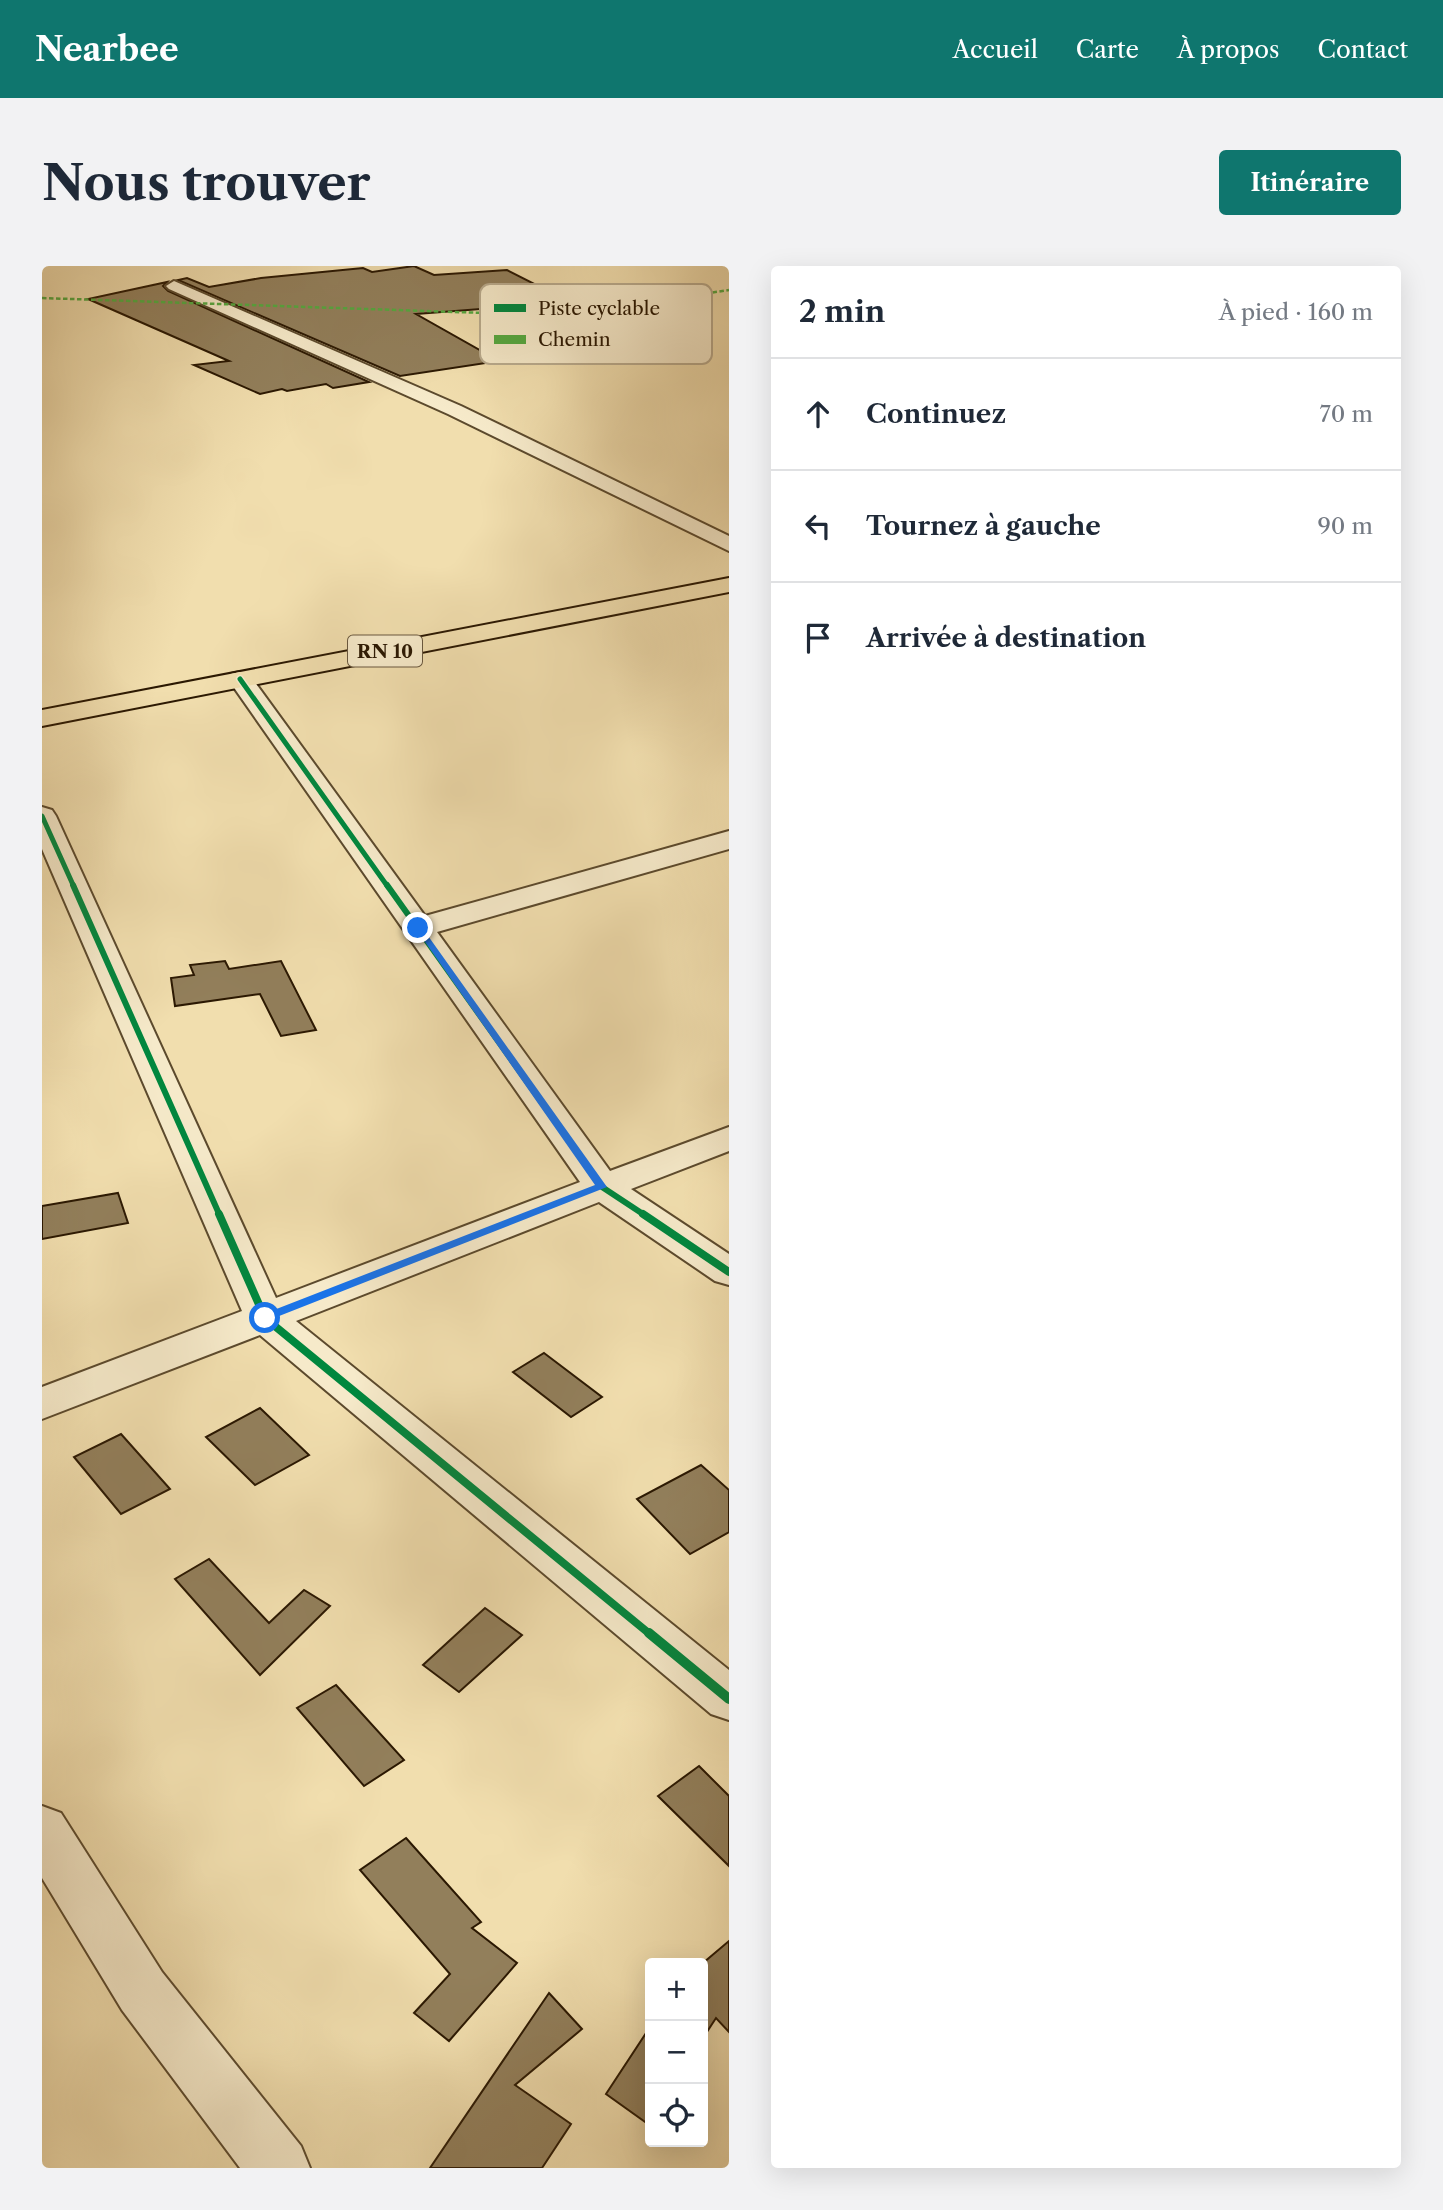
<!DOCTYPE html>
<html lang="fr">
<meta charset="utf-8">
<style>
:root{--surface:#fff;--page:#f2f2f3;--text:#1f2937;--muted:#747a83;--line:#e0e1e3;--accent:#0f766e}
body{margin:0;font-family:"Libre Caslon Text",serif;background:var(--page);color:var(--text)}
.controls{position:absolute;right:21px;bottom:21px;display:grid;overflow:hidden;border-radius:7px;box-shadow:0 7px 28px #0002}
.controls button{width:63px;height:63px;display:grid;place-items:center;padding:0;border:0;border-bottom:2px solid var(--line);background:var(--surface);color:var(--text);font:35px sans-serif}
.stop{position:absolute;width:21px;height:21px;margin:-16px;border:5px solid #1a73e8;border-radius:50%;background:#fff}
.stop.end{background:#1a73e8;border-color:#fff;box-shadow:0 2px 7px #0008}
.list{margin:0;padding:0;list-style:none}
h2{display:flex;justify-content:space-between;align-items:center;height:91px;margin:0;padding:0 28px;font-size:30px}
h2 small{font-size:23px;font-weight:400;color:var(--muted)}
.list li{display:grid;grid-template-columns:46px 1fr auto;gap:21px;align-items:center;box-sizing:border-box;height:112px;padding:0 28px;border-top:2px solid var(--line)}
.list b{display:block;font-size:26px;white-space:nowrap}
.list em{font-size:23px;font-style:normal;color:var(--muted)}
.icon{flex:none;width:38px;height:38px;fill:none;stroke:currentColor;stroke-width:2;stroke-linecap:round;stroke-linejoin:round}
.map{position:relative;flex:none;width:687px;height:1902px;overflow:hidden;border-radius:7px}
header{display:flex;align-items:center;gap:42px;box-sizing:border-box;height:98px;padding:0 35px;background:var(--accent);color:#fff}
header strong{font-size:33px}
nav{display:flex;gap:38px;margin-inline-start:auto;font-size:24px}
.intro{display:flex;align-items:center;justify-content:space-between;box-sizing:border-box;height:168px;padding:0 42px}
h1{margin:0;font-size:49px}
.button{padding:18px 32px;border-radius:7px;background:var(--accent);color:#fff;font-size:24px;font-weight:700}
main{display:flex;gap:42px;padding:0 42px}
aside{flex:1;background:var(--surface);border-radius:7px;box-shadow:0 7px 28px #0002}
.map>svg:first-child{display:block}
.building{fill:#927f5b;stroke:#2b1802;stroke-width:2}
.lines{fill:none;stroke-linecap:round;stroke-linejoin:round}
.minor-casing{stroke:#5c4a2d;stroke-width:4}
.major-casing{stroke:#2b1802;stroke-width:4}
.minor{fill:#f6eaca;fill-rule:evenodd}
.major{fill:#f1deae;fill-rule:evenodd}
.quiet{stroke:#54a940;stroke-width:2.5;stroke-dasharray:4.5 2.5;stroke-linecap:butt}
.cycleway-far3-casing{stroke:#f6eaca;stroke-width:8}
.cycleway-far2-casing{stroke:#f6eaca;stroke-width:10}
.cycleway-far1-casing{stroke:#f6eaca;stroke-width:12}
.cycleway-casing{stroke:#f6eaca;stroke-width:14}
.cycleway-far3{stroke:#00873e;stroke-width:5}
.cycleway-far2{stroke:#00873e;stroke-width:6}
.cycleway-far1{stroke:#00873e;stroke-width:8}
.cycleway{stroke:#00873e;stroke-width:10}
.route{fill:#1a73e8}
.labels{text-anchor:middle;stroke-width:5;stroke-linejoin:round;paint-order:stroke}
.shield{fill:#f6eaca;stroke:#68573e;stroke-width:2}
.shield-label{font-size:19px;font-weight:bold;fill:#2b1802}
.key{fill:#f6eaca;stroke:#b9ab8e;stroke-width:2}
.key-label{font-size:19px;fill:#2b1802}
</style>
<header>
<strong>Nearbee</strong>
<nav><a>Accueil</a><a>Carte</a><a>À propos</a><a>Contact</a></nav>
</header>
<div class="intro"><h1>Nous trouver</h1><a class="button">Itinéraire</a></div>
<main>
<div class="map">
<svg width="687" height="1902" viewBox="0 0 687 1902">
<rect width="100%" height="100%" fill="#f1deae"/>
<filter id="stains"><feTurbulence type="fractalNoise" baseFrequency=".00286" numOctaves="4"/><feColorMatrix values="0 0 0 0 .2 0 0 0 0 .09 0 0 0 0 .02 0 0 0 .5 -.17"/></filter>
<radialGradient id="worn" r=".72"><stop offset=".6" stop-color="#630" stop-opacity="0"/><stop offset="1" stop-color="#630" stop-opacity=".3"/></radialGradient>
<path class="building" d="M372 0 392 9 465 4 528 36 374 48 457 95 358 110 136 14 145 12 167 21 219 12 321 2 330 6Z
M125 16 121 20 126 25 327 116 291 122 284 118 245 125 240 123 218 128 152 99 187 95 46 33Z
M183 695 187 703 239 695 274 764 239 770 218 728 133 740 129 712 152 709 148 699Z
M76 927 86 957 0 973V940Z
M502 1087 560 1131 529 1151 471 1106Z
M218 1142 267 1189 213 1219 164 1171Z
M79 1168 128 1223 79 1248 32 1191Z
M659 1199 687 1224V1266L648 1288 595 1233Z
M167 1293 227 1357 262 1324 288 1340 218 1409 133 1313Z
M443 1342 480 1369 417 1426 381 1399Z
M294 1419 362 1494 322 1520 255 1442Z
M657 1500 687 1530V1600L616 1530Z
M364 1572 439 1656 430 1662 475 1697 407 1775 372 1747 408 1708 318 1604Z
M687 1675V1766L674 1752 661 1772V1697Z
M507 1727 540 1763 473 1819 529 1858 500 1902H388Z
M608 1761V1854L606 1858 564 1828Z"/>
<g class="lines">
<defs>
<path id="minor" d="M132 15 419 140 687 270V285L406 148 127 23 124 20Z
M198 406 207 408 383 650 687 565V583L395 666 568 905 687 861V885L589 923 687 988V1019L673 1015 557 936 254 1055 687 1404V1454L669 1448 218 1069 0 1153V1121L200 1045 0 583V541L10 544 14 550 234 1032 538 916 186 413 189 408Z
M0 1540 19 1547 120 1706 259 1880 268 1902H198L80 1744 0 1612Z"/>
<path id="major" d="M687 312V326L0 460V444Z"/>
</defs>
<use href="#minor" class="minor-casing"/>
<use href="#major" class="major-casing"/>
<use href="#minor" class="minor"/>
<use href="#major" class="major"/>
<path class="quiet" d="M0 32 443 47 576 41 687 24"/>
<defs>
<path id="cycleway-far3" d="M198 413 346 621
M0 550 32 621"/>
<path id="cycleway-far2" d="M31 619 178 950
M345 619 560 921 604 950"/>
<path id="cycleway-far1" d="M177 948 223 1052 609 1369
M601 948 687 1006"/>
<path id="cycleway" d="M607 1367 687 1433"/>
</defs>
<use href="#cycleway-far3" class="cycleway-far3-casing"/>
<use href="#cycleway-far2" class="cycleway-far2-casing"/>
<use href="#cycleway-far1" class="cycleway-far1-casing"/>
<use href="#cycleway" class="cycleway-casing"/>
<use href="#cycleway-far3" class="cycleway-far3"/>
<use href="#cycleway-far2" class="cycleway-far2"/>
<use href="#cycleway-far1" class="cycleway-far1"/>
<use href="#cycleway" class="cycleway"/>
</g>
<path class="route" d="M372 660H379L565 921 227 1054H219V1049L553 919Z"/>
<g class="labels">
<rect class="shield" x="306" y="369.5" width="74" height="31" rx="5"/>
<g class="shield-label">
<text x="343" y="392">RN 10</text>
</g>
</g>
<rect x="438" y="18" width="232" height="80" rx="10" class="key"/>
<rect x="452" y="38" width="32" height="8" fill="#00873e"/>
<rect x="452" y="69" width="32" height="9" fill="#54a940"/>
<g class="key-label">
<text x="496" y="49">Piste cyclable</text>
<text x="496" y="80">Chemin</text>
</g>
<rect width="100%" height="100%" filter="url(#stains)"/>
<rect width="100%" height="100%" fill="url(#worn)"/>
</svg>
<div class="controls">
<button>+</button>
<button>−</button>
<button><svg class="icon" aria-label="locate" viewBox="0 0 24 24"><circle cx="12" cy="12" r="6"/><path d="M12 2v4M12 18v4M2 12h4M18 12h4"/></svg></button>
</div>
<div class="stop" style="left:223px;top:1052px"></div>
<div class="stop end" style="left:376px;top:662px"></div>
</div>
<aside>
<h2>2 min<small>À pied · 160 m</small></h2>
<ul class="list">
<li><svg class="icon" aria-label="ahead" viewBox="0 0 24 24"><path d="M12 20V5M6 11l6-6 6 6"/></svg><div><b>Continuez</b></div><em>70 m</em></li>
<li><svg class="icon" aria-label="left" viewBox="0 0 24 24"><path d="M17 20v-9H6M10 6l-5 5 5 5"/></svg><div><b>Tournez à gauche</b></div><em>90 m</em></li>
<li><svg class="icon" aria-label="arrive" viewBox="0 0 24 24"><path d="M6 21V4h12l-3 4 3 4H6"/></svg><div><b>Arrivée à destination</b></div></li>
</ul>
</aside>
</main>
